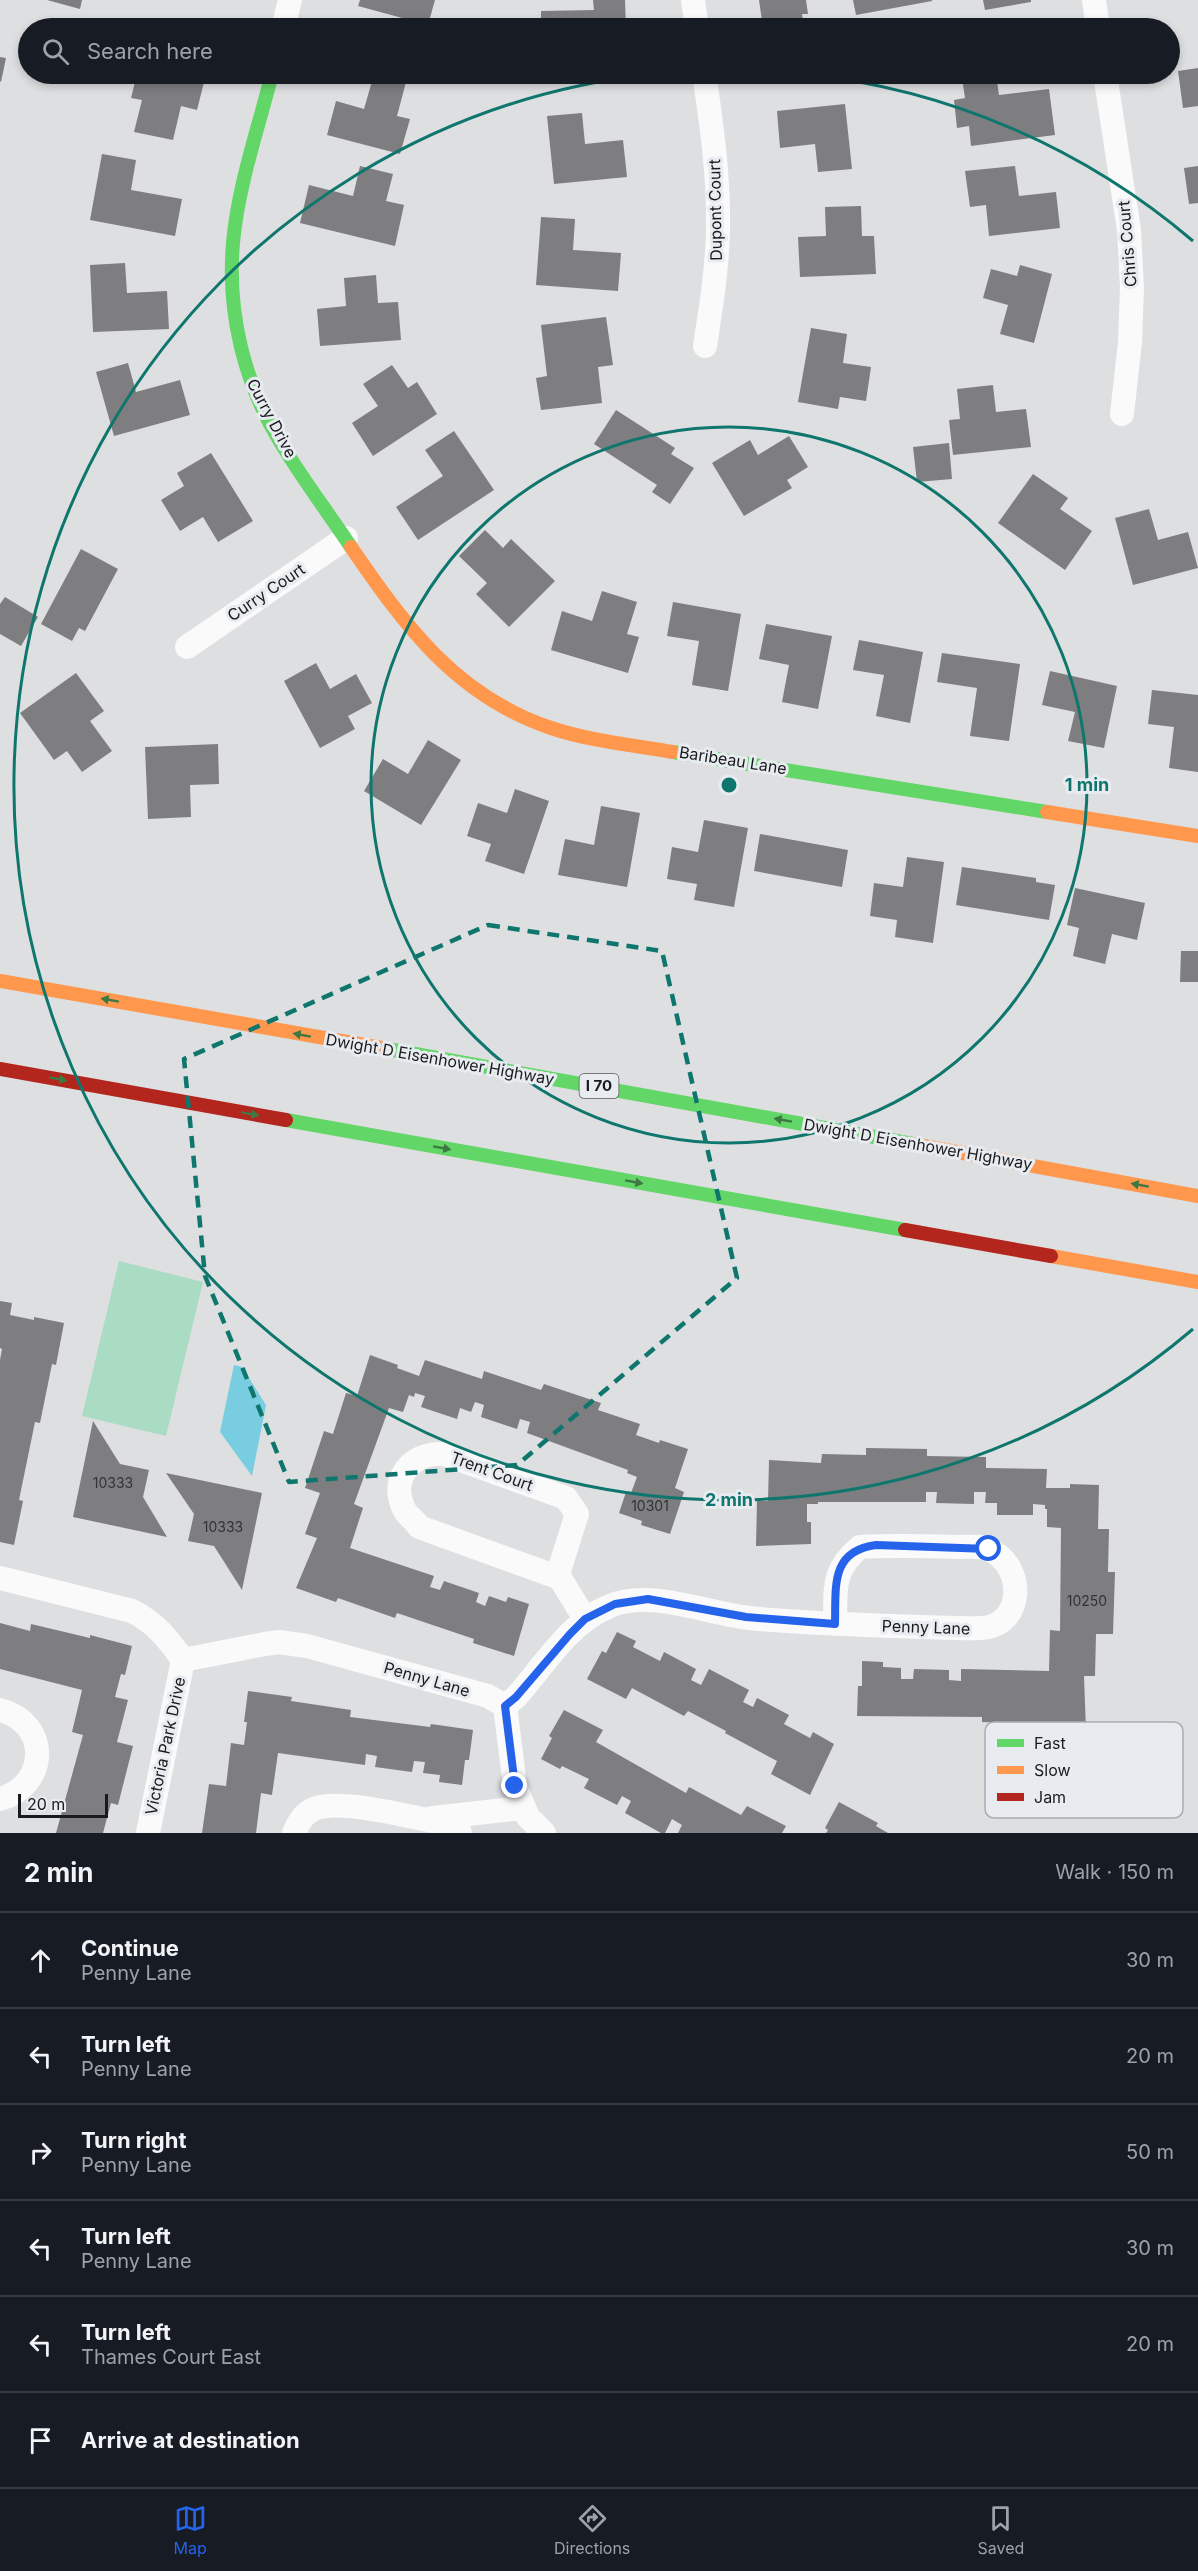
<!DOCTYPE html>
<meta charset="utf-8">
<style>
:root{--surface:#171b24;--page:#242831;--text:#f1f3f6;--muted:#9ea1a6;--line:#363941;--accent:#2563eb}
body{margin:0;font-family:Inter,sans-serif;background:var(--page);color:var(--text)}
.scale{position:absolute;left:18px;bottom:15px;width:90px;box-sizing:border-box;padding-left:6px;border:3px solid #191a1c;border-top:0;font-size:16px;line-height:21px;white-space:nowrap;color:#191a1c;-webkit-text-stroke:4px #e8ecf0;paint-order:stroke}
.stop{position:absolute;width:18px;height:18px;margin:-14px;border:4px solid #2563eb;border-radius:50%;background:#fff}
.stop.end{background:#2563eb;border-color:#fff;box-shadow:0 2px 6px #0008}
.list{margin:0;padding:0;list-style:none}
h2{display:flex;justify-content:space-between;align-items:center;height:78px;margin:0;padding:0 24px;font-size:26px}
h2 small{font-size:20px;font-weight:400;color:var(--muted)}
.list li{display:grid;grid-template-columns:39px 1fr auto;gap:18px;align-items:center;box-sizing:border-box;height:96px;padding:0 24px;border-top:2px solid var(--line)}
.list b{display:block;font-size:22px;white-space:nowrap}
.list p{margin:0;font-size:20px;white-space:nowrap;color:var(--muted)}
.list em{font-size:20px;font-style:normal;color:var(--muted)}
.icon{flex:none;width:33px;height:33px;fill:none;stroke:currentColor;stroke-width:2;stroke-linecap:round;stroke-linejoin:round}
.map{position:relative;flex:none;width:1198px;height:1833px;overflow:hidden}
.search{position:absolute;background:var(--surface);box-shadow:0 3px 9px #0003;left:18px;right:18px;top:18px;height:66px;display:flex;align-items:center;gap:15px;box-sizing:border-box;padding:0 21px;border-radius:33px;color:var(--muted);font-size:22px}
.sheet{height:654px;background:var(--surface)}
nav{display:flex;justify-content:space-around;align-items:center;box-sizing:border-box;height:84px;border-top:2px solid var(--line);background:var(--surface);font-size:16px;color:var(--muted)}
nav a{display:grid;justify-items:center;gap:3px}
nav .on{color:var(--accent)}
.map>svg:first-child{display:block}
.green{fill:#aadcc4}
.water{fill:#78cee0}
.building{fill:#7e7e80}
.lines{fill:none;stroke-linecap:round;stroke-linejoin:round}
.street{stroke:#fafafa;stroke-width:24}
.fast{stroke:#63d668;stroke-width:14}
.slow{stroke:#ff974d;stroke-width:14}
.jam{stroke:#b3261e;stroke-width:14}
.oneway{fill:#3e7842}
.route{stroke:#2563eb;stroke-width:8}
.marked{fill:none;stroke:#0f766e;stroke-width:4.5;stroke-dasharray:12 8;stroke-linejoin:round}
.ring{fill:none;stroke:#0f766e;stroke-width:3}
.labels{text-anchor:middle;stroke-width:6;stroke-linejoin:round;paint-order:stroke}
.number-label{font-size:14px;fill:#323335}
.shield{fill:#e8ecf0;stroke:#57595c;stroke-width:1.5}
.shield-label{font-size:15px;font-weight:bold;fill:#191a1c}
.street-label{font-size:16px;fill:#191a1c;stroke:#e8ecf0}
.key{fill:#e8ecf0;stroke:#aaadb0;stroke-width:1.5}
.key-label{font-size:16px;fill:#191a1c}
.centre{fill:#0f766e;stroke:#e8ecf0;stroke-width:3}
.ring-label{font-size:18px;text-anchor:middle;font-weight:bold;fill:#0f766e;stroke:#e8ecf0;stroke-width:6;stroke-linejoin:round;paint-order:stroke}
</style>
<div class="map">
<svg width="1198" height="1833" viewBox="0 0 1198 1833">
<rect width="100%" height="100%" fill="#dddfe1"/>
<path class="green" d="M119 1261 203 1282 166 1436 82 1416Z"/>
<path class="water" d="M234 1365 242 1367 266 1405 252 1476 220 1432Z"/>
<path class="building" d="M47 0H82L80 9Z
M360 0H435L428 25 358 6Z
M593 0H625L626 28H541V11L594 10Z
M759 0H806L808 14H802L804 28H763Z
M853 0H932V1L856 15Z
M983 0H1031V2L985 10Z
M0 57 6 58 1 82 0 81Z
M1198 68V106L1183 108 1178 71Z
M137 74H206L197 110 181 106 173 140 134 132 142 100 131 98Z
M374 74 406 82 397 116 410 119 400 154 327 135 336 101 364 109Z
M996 74 999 95 1049 89 1055 135 971 146 969 126 957 128 954 100 965 98 962 78Z
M845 104 852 169 818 172 815 144 780 148 777 111Z
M582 113 585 144 623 140 627 177 554 184 547 116Z
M102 154 136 160 131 190 182 199 175 236 90 220Z
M360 166 393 174 386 201 404 205 395 246 300 223 309 185 353 196Z
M1015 166 1019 196 1056 192 1060 228 989 236 986 205 970 207 965 171Z
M1198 166V203L1189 204 1184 168Z
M861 206 862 236H874L876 274 800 277 798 237 826 236 825 207Z
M541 217 575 219 573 250 621 253 618 291 536 285Z
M125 263 127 293 167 291 169 329 93 332 90 265Z
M1020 265 1052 274 1034 343 1000 334 1008 305 983 298 991 269 1017 276Z
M376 275 378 303 398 302 401 340 320 346 317 309 346 306 344 278Z
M606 317 613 365 598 367 602 403 541 410 536 378 547 376 541 325Z
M811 328 847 334 843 363 871 367 866 401 840 397 838 409 798 402Z
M128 363 136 392 180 380 190 415 114 436 96 372Z
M392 365 408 388 417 382 437 414 373 456 352 423 378 406 363 384Z
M993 385 996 412 1026 409 1031 447 953 455 949 420 960 419 957 389Z
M616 410 675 448 671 454 694 468 670 504 652 492 657 485 594 444Z
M454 431 494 490 418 540 396 507 443 476 425 450Z
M789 436 808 467 787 480 792 488 744 516 712 463 750 440 758 455Z
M949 443 952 479 917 482 913 447Z
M211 453 253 521 218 542 203 517 180 531 161 500 184 486 177 473Z
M1033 474 1068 498 1060 509 1092 531 1065 570 998 523Z
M1149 509 1158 540 1188 532 1198 568 1133 585 1115 518Z
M485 530 503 548 511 539 555 581 509 627 476 594 487 583 459 556Z
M81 549 118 569 85 631 79 628 72 641 41 624Z
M602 591 637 602 627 634 639 637 628 673 551 650 562 611 592 621Z
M5 597 38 617 21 646 0 634V604Z
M673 602 741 614 728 691 692 685 699 641 667 636Z
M766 624 832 636 818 709 782 702 789 665 759 659Z
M859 640 923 652 910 723 876 716 884 675 853 670Z
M942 653 1020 664 1009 741 970 736 977 688 937 682Z
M316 663 330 689 356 674 372 703 348 716 355 729 320 748 284 681Z
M1050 671 1117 686 1104 748 1068 741 1075 712 1042 705Z
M76 673 104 711 90 721 112 751 82 772 67 751 54 760 20 713Z
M1152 690 1198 695V772L1169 768 1174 727 1148 724Z
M428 740 461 760 421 825 364 791 383 759 408 774Z
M218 744 219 784 190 785 191 817 148 819 145 747Z
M515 789 549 801 524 874 485 861 491 844 467 836 478 803 507 813Z
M601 806 640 813 627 887 558 875 565 839 594 845Z
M704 820 748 828 734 907 694 900 697 884 667 879 672 847 698 852Z
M760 834 848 850 842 887 754 871Z
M907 857 944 862 933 943 895 937 897 920 870 916 874 883 903 887Z
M962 867 1036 878V882L1055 885 1049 920 956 905Z
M1075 888 1145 903 1137 940 1112 934 1105 964 1073 956 1079 928 1067 925Z
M1181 951H1198V982H1180Z
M0 1301 12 1303 10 1315 34 1320V1317L64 1323 56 1365 52 1364 40 1423 35 1422 19 1500 23 1501 14 1545 0 1542V1360L2 1349 0 1348Z
M370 1355 398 1365 397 1368 419 1376 425 1360 482 1379 484 1371 541 1390 544 1384 601 1403 598 1410 640 1424 636 1435 659 1443 660 1440 688 1449 675 1488 684 1492 670 1534 641 1525 642 1521 619 1513 626 1492 631 1493 637 1477 627 1473 628 1470 527 1433 530 1422 520 1419 517 1429 481 1417 484 1405 475 1402 471 1412 460 1408 457 1419 421 1407 425 1396 415 1393 414 1397 409 1395 403 1412 389 1408 354 1504 363 1508 350 1548 434 1576 430 1587 440 1590 444 1581 479 1593 476 1602 485 1606 489 1596 506 1602 508 1597 529 1604 514 1656 473 1643 474 1639 397 1613 395 1618 338 1598 336 1602 296 1588 317 1538 305 1534 320 1493 305 1488 324 1431 333 1434 346 1393 357 1396Z
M93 1421 120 1464 149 1470 143 1497 167 1537 73 1517Z
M866 1448 927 1449V1456L986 1457V1468L1047 1469 1046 1488H1070V1484L1099 1485 1098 1529H1109L1108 1572H1115L1113 1634H1096L1095 1676H1084L1086 1730 1040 1729 1041 1724 982 1722V1717L857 1716 858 1686H862V1661L883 1662V1667L901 1668V1679H913L914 1669 949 1670V1680L961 1681V1669L1049 1671 1050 1630 1060 1631 1061 1528 1047 1527V1509H1045V1505L1033 1504V1515H997V1503H985L986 1492H974V1504L936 1503 937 1492H926V1502H818V1504H807V1522H811V1544L756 1546 757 1501H768L769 1460 821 1463 822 1454 866 1455Z
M166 1473 262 1493 242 1590 214 1546 188 1541 194 1514Z
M0 1623 30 1631 31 1624 90 1638V1635L132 1646 125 1675 121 1674 115 1697 128 1700 117 1742 133 1746 118 1805 111 1803 103 1833H56L83 1735 72 1732 82 1690 0 1669Z
M617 1632 636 1641 633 1647 660 1661 664 1652 696 1669 691 1680 701 1685 709 1669 749 1690 743 1702 753 1707 757 1698 789 1715 784 1724 810 1738 813 1732 834 1744 810 1795 771 1774 777 1761 725 1733 726 1731 688 1711 684 1716 632 1688 626 1699 587 1679 602 1651 606 1653Z
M248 1691 292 1697 291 1701 351 1710 350 1717 430 1727 431 1724 473 1730 469 1760H465L462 1785 439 1782 440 1775 423 1773 425 1762 414 1761 412 1772 375 1767 377 1756 366 1754 365 1765 278 1753 272 1795 261 1793 256 1833H202L209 1784 226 1786 231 1743 244 1745 247 1722H244Z
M564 1710 603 1730 596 1742 686 1793 689 1787 741 1815 747 1806 786 1826 782 1833H678L682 1825 672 1819 665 1833H661L625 1813 631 1801 622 1796 617 1805 584 1788 589 1779 562 1766 560 1769 541 1759 552 1738 549 1736Z
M839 1802 878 1823 876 1826 888 1833H826L828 1830 825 1828Z"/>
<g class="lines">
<path class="street" d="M693 0 697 28
M1094 0 1098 28
M283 28 290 0
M704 74C712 126 719 178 718 231 717 270 711 307 705 346
M1105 74 1129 230 1132 287 1130 342 1122 414
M187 647 346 538
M557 1577 577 1514 566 1498 444 1454C412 1452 389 1478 404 1509 407 1516 415 1520 419 1527L560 1578 585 1619
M0 1578 132 1611C156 1623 168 1639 183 1660L265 1644 279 1642 307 1646 488 1696 505 1706 516 1697C544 1666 569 1622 610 1606 650 1589 706 1613 749 1618 797 1623 846 1624 895 1626 923 1627 953 1629 981 1628 1024 1626 1026 1567 990 1550 981 1545 968 1547 958 1547 925 1546 892 1545 860 1547 831 1571 836 1589 835 1624
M505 1706 515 1786 528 1817 544 1833
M0 1710C50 1723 49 1785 0 1799
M433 1818 523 1808
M148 1833 183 1660
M294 1833C298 1823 304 1813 314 1809 340 1798 408 1817 438 1822L446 1824 460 1833"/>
<path class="fast" d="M272 74C258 129 238 186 233 243 227 312 244 382 279 440 301 477 327 511 351 547
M673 752 1047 812
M382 1048 913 1144
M286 1120 905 1230"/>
<path class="slow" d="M351 547C405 626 456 696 551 728 590 741 632 745 673 752
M1047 812 1198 836
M0 981 382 1048
M913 1144 1198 1196
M1051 1256 1198 1282"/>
<path class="jam" d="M0 1069 286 1120
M905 1230 1051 1256"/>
</g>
<defs><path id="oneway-solid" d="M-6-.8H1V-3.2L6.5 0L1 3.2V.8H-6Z" transform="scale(1.5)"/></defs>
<g class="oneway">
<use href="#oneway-solid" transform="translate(110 1000) rotate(-170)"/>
<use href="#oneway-solid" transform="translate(302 1035) rotate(-170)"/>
<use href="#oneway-solid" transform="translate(58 1079) rotate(10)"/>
<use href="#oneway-solid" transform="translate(250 1114) rotate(10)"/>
<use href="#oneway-solid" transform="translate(783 1120) rotate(-170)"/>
<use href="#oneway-solid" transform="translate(442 1148) rotate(10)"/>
<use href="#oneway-solid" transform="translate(634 1182) rotate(10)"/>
<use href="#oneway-solid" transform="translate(1140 1185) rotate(-170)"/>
</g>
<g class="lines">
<path class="route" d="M515 1786 505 1706 516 1697 570 1634 585 1619 615 1604 648 1599 746 1617 835 1624C836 1587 830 1551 876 1545L989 1549"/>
</g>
<path class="marked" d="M488 925 662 951 737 1278 517 1465 289 1482 205 1276 184 1059Z"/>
<g class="ring">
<circle cx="729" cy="785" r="358"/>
<path d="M1193 1329A715 715 0 1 1 654 74M804 74A715 715 0 0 1 1193 241"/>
</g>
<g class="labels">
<g class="number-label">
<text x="113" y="1488">10333</text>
<text x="650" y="1511">10301</text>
<text x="223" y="1532">10333</text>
<text x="1087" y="1606">10250</text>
</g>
<rect class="shield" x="579.5" y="1074" width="39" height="24" rx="4.5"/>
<g class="shield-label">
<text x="599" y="1091">I 70</text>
</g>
<g class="street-label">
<text transform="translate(715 210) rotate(-91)" y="6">Dupont Court</text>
<text transform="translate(1127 244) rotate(-95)" y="6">Chris Court</text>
<text transform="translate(272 418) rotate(62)" y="6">Curry Drive</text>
<text transform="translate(266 592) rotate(-34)" y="6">Curry Court</text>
<text transform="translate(733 760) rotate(9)" y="6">Baribeau Lane</text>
<text transform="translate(440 1059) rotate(10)" y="6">Dwight D Eisenhower Highway</text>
<text transform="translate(918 1144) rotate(10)" y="6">Dwight D Eisenhower Highway</text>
<text transform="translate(492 1471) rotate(20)" y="6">Trent Court</text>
<text transform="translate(926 1627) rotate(2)" y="6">Penny Lane</text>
<text transform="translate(427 1679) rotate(16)" y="6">Penny Lane</text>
<text transform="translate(165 1746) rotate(-78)" y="6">Victoria Park Drive</text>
</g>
</g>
<rect x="985" y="1722" width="198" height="96" rx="9" class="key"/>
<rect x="997" y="1739" width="27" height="8" fill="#63d668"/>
<rect x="997" y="1766" width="27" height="8" fill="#ff974d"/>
<rect x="997" y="1793" width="27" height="8" fill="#b3261e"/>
<g class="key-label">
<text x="1034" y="1749">Fast</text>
<text x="1034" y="1776">Slow</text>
<text x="1034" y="1803">Jam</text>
</g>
<circle cx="729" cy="785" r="9" class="centre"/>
<g class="ring-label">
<text x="1087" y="791">1 min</text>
<text x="729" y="1506">2 min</text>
</g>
</svg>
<div class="scale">20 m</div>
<div class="stop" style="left:989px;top:1549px"></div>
<div class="stop end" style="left:515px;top:1786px"></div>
<div class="search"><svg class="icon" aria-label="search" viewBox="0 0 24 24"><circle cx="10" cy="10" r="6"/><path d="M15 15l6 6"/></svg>Search here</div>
</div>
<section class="sheet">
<h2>2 min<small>Walk · 150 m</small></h2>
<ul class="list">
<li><svg class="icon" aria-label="ahead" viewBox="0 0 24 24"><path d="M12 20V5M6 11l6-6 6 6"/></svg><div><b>Continue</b><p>Penny Lane</p></div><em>30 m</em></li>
<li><svg class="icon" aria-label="left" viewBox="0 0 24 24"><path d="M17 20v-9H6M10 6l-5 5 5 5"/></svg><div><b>Turn left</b><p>Penny Lane</p></div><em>20 m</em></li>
<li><svg class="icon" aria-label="right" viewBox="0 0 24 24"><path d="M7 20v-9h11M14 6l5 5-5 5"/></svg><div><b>Turn right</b><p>Penny Lane</p></div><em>50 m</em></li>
<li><svg class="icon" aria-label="left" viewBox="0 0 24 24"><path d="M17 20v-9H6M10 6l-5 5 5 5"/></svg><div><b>Turn left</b><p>Penny Lane</p></div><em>30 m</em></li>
<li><svg class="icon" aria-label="left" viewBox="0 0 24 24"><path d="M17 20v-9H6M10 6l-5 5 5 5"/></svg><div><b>Turn left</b><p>Thames Court East</p></div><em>20 m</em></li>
<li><svg class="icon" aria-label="arrive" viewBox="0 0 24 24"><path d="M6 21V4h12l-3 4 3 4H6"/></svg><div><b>Arrive at destination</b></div></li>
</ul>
</section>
<nav>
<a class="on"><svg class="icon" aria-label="map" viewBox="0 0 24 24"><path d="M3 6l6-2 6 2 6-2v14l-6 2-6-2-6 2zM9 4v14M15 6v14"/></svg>Map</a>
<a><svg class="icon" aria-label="directions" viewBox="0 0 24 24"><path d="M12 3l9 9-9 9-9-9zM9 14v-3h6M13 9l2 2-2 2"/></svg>Directions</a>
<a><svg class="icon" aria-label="saved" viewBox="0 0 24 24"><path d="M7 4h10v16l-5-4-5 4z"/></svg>Saved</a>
</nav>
